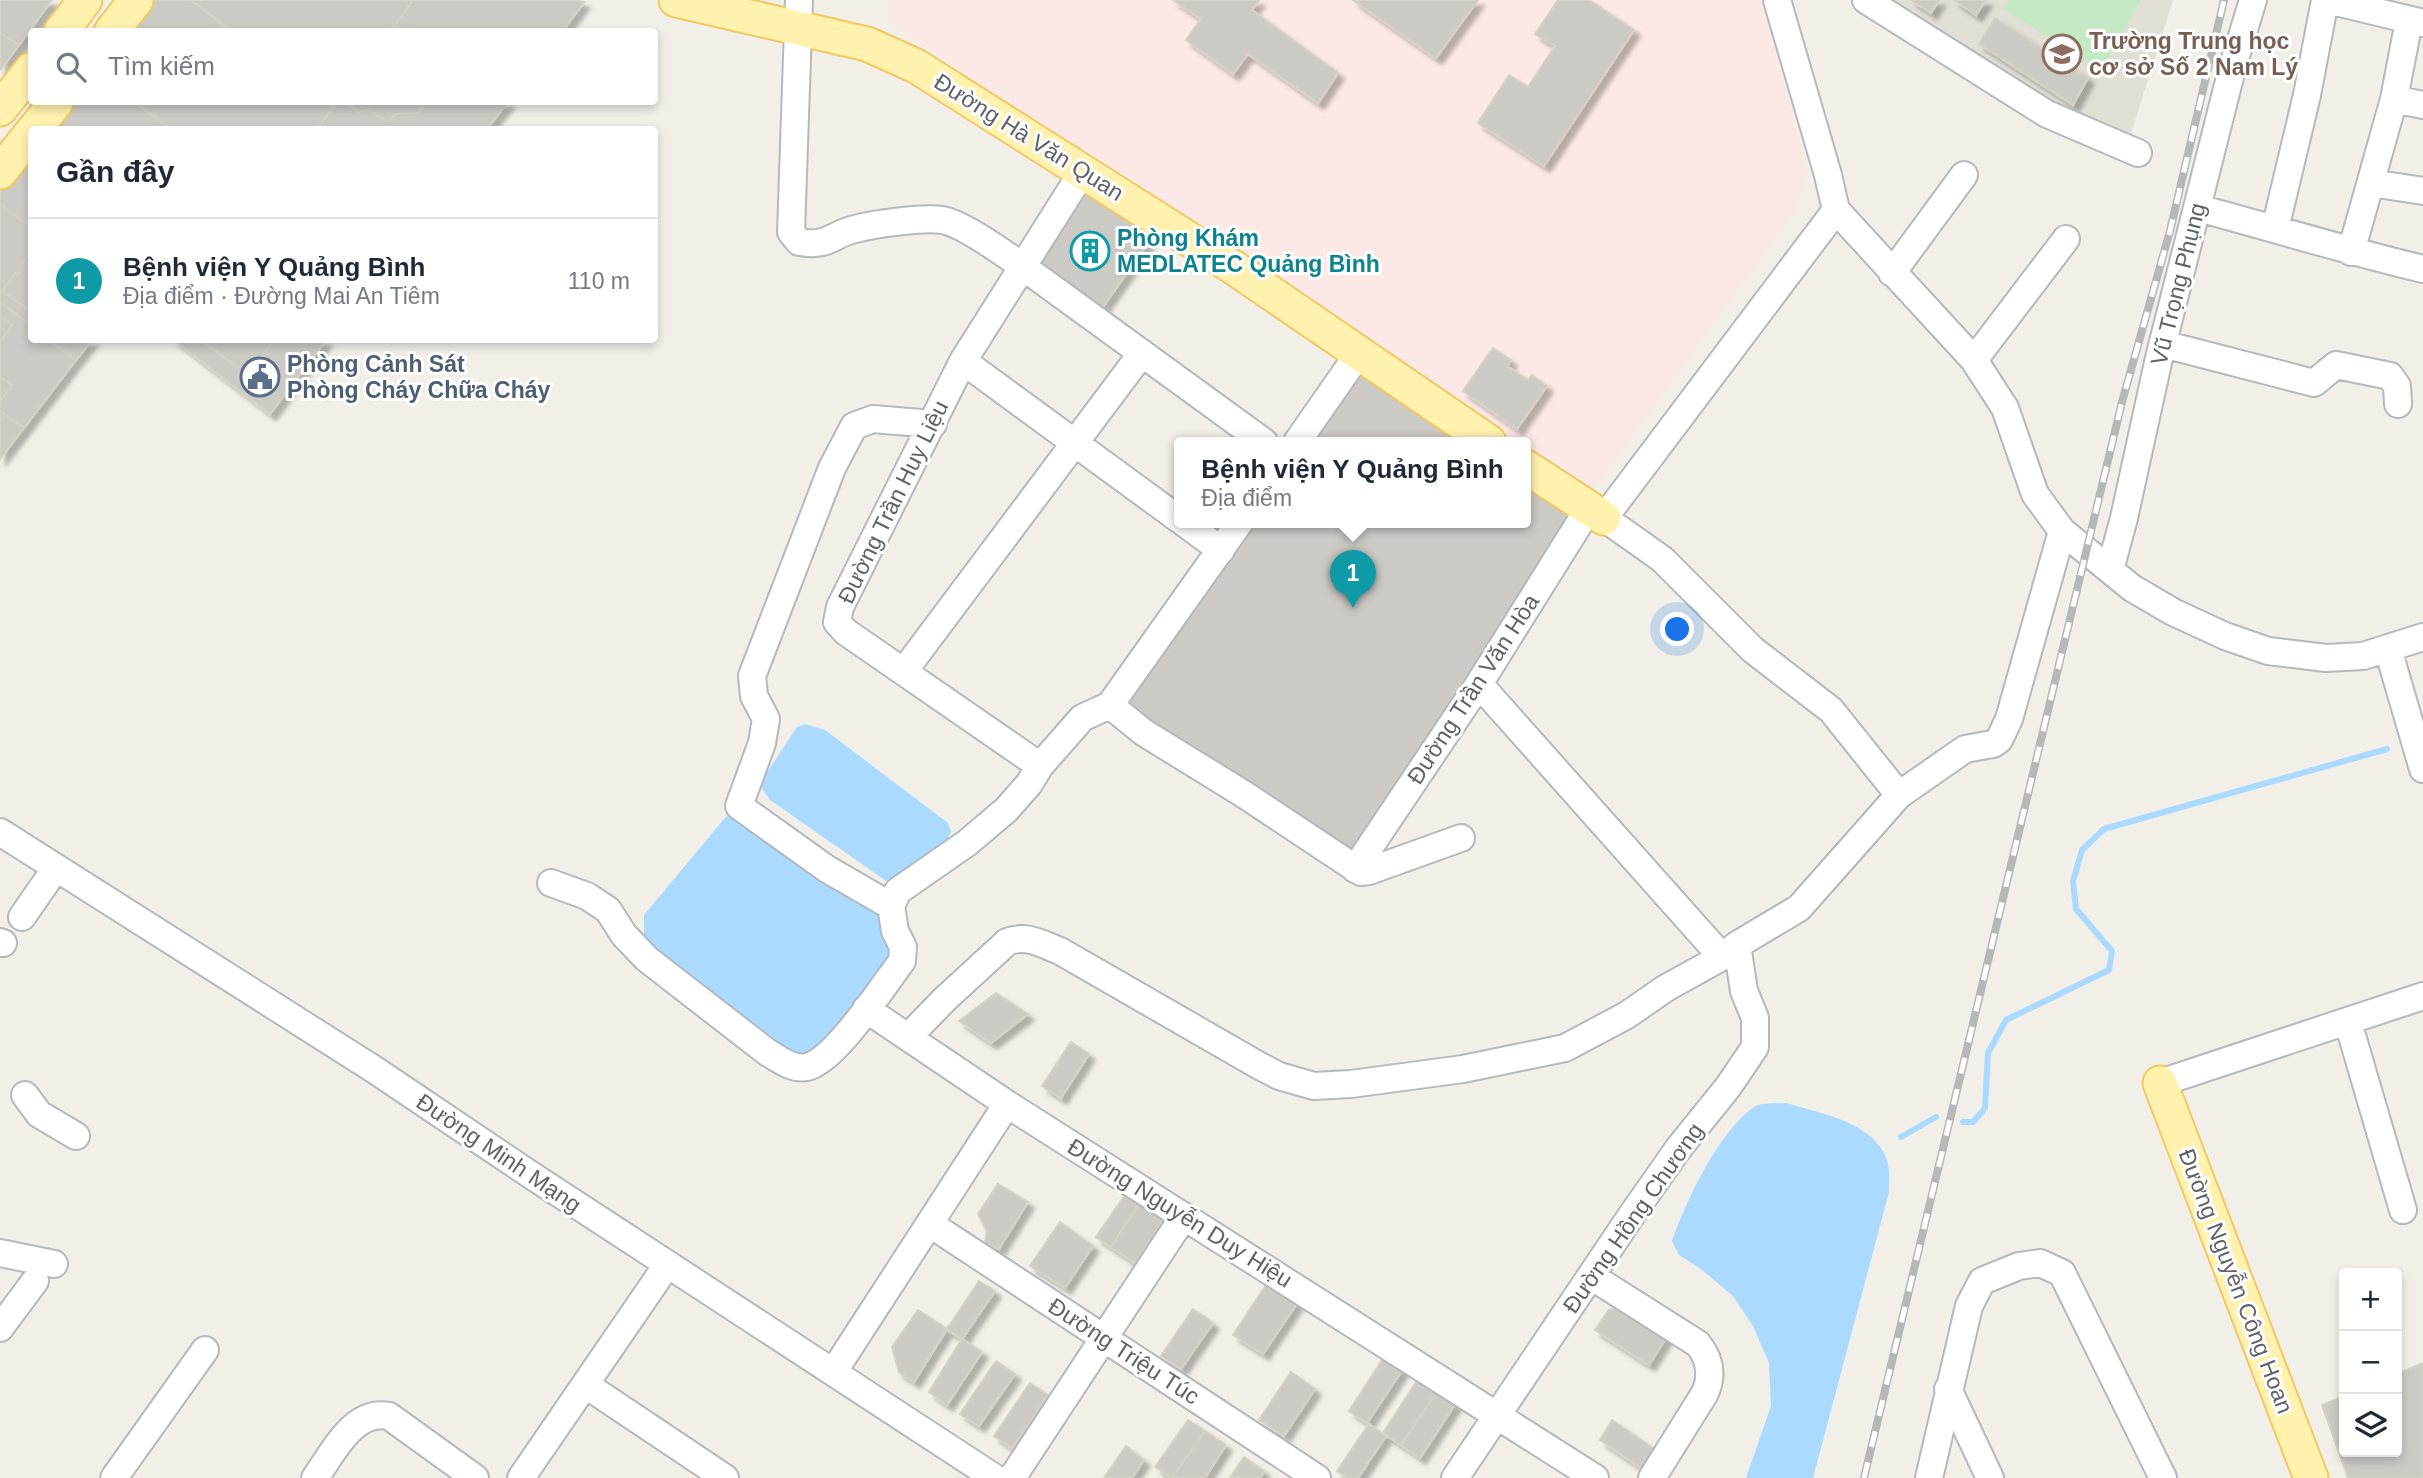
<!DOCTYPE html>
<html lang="vi">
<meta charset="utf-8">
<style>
:root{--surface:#fff;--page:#f6f6f7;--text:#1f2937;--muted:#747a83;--line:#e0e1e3;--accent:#1a73e8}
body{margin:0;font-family:Helvetica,sans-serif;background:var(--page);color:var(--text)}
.controls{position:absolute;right:21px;bottom:21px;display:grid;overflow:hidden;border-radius:7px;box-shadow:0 4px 10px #0003}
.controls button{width:63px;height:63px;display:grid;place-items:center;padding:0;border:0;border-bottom:2px solid var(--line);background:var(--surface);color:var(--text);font:35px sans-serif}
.you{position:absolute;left:1678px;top:630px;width:24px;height:24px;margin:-18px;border:5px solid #fff;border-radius:50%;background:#1a73e8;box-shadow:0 0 0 10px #1a73e833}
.badge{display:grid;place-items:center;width:46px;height:46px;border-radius:50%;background:var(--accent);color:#fff;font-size:23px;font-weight:700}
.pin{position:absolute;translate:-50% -58px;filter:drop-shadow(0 2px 4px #0008)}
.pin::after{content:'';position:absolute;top:37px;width:24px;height:21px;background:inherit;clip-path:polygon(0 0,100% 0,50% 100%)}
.popup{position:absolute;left:1174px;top:437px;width:357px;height:91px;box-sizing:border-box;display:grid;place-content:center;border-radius:7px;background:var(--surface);filter:drop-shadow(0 2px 5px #0005);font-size:23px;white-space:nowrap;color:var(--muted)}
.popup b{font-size:26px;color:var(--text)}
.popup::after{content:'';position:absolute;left:50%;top:100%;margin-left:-14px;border:14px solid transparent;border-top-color:var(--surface)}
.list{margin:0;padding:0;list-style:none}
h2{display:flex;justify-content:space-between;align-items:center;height:91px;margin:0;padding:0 28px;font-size:30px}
h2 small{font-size:23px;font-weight:400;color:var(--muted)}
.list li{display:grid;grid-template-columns:46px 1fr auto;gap:21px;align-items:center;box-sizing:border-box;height:126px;padding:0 28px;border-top:2px solid var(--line)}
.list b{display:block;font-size:26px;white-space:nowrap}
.list p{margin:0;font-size:23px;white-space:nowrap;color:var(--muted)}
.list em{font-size:23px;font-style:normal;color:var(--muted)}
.icon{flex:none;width:38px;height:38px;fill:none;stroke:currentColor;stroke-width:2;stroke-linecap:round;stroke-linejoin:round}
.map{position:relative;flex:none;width:2423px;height:1478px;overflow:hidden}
.search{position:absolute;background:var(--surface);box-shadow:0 4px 10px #0003;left:28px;top:28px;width:630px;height:77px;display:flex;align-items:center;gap:18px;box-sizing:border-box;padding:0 24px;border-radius:7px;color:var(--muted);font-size:26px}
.panel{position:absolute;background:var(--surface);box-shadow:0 4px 10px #0003;left:28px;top:126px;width:630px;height:217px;border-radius:7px}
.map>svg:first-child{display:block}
.education{fill:#e1ded6}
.medical{fill:#fce8e6}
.green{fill:#c5e8c5}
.water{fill:#aadaff}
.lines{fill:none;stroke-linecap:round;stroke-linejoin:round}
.stream{stroke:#aadaff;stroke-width:6}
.building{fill:#cccac5;stroke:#d6d1c6;stroke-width:2;filter:url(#shadow)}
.minor-casing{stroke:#b5b8bc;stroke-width:30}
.major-casing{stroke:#f2c960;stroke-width:37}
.minor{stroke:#fff;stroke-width:26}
.major{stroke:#fff2af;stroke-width:33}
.rail-casing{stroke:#b6b7b8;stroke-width:8}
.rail{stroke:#fff;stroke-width:5;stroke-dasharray:16;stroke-linecap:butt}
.labels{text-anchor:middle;stroke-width:6;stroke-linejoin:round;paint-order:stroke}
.education-label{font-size:23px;font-weight:bold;fill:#785e54;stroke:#fff;text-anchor:start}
.street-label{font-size:23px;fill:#5f6368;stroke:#fff}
.culture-label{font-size:23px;font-weight:bold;fill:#0d838f;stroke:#fff;text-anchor:start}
.service-label{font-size:23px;font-weight:bold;fill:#4e5e75;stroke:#fff;text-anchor:start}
</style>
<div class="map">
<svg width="2423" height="1478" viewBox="0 0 2423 1478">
<defs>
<filter id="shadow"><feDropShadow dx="6" dy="6" stdDeviation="2" flood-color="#0004"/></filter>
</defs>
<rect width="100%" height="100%" fill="#f1efe8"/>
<path class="education" d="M1884 0H2173L2130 137 2050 107Z"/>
<path class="medical" d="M888 0H1764L1807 174 1794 212 1592 492 1526 449V442H1516L889 23Z"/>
<path class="green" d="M2009 0H2141L2101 71 2004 9Z"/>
<path class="water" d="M805 724 825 730 948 823 951 832 948 838 892 885 770 800 760 786 764 777 797 727Z
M730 812 887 916 897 946 859 1010 806 1056 793 1053 644 940V915Z
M1786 1103C1821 1114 1873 1121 1887 1160 1890 1169 1889 1182 1889 1192L1813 1478H1746L1771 1406 1769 1363 1753 1326 1733 1296 1701 1269 1679 1255 1672 1241C1686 1201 1719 1131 1754 1107 1762 1102 1777 1104 1786 1103Z"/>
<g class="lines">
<path class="stream" d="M1963 1122H1973L1985 1108 1988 1053 2006 1020 2109 970 2112 951 2076 909 2073 881 2082 850 2104 829 2387 749
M1901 1137 1936 1117"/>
</g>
<path class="building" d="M0 0H52L19 45 0 33Z
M152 0H191L233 32H127Z
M191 0H413L390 32H233Z
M413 0H576L584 2 562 32H390Z
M1173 0H1259L1252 10 1338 73 1318 103 1248 54 1233 74 1186 40 1201 19Z
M1353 0H1478L1436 58Z
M1558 0H1589L1634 30 1544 166 1478 123 1509 75 1528 87 1555 46 1535 34Z
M1911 0H1939L1931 13Z
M1954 0H1986L1976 15Z
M1995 18 2088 78 2073 105 1979 44Z
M0 33 19 45 0 70Z
M72 102H135L172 130H50Z
M135 102H328L334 106 316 130H172Z
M337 102H508L486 130H316Z
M347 102H425L418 113 396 114 388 122 369 110 358 112Z
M32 153V228L0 204V192Z
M1081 187 1152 237 1098 314 1029 265Z
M0 204 32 228V326L0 302Z
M32 251V312L2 291 15 273 17 275 23 269 20 266Z
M0 302 32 326V340H49L76 360 24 428 0 411Z
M0 316 12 325 0 342Z
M49 340H92L76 360Z
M174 340H326L270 414Z
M201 340H234L237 341 238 340H274L259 360 267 366 255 380Z
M1493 348 1511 360 1507 366 1528 380 1532 375 1547 386 1517 429 1463 391Z
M1363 371 1471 442H1312Z
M0 377 12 385 0 401Z
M0 411 24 428 0 459Z
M1526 478 1576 511 1352 854 1124 705 1255 522H1526Z
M996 993 1028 1014 991 1043 959 1021Z
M1071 1042 1089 1054 1061 1098 1042 1086Z
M998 1184 1028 1202 999 1249 985 1244 987 1231 978 1214Z
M1127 1192 1141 1201 1111 1247 1096 1237Z
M1141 1201 1166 1216 1135 1263 1111 1247Z
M1060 1222 1093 1246 1065 1288 1030 1266Z
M979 1281 995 1291 962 1339 947 1329Z
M1268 1282 1298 1302 1263 1354 1233 1335Z
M1627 1306 1669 1333 1649 1365 1595 1330 1609 1310Z
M1193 1309 1213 1323 1181 1369 1161 1356Z
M918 1310 947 1329 914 1382 899 1372 892 1347Z
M962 1339 982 1352 947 1405 929 1392Z
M1384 1357 1403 1369 1367 1423 1349 1411Z
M996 1361 1015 1374 979 1426 960 1414Z
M2423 1363V1478H2348L2322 1405 2344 1396V1452H2397V1374Z
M1291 1372 1315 1389 1284 1436 1259 1420Z
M1418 1379 1437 1391 1401 1445 1383 1433Z
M1030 1383 1048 1395 1012 1448 994 1436Z
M1437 1391 1456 1403 1420 1458 1401 1445Z
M1188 1420 1205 1431 1172 1478 1155 1467Z
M1612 1420 1657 1451 1644 1470 1600 1440Z
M1369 1424 1386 1436 1358 1478H1348L1337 1471Z
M1205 1431 1226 1445 1205 1478H1172Z
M1126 1446 1144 1460 1132 1478H1104Z
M1244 1457 1264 1471 1260 1478H1230Z"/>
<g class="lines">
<defs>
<path id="minor" d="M799 0 791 232 799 242C830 247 830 235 855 229 874 224 924 217 942 220 962 223 1005 254 1022 266L1264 442
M1777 0 1828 175 1836 210 1974 360 2005 408 2035 494 2062 531 2132 588 2173 612 2225 636 2268 651 2326 658 2363 656 2423 637
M1866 0 2047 114 2138 153
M2328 0 2423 23
M2394 99 2423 105
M2371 183 2423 191
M2198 208C2273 228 2347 251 2423 269
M1836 210 1604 518 1662 559 1753 650 1831 710 1899 795
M2275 229 2307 95 2325 0
M2351 252 2394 99 2409 21
M1892 273 1964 175
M2163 344 2314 383 2336 365 2390 376 2397 386 2398 404
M1974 360 2066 239
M963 361 1180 520
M1297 442 1359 353
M1183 522 1221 550
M2110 570 2124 518 2159 358 2232 69 2253 0
M2388 649 2423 769
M904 671 1142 353
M1479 684 1722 957
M1110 705 1143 732 1245 795 1361 872 1369 871 1461 838
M1040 766 846 632 837 622 840 607 963 361 1083 171
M0 832 375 1070 531 1175 995 1478
M1355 869 1479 684 1589 508
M551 883 587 896 608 910 624 935 647 959 767 1052C779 1059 792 1070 807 1067 836 1060 883 986 902 961L903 947 895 931 891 906 898 891 967 843 1006 810 1029 784 1040 766 1082 718 1110 705 1240 522
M891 906 827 869 739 806 762 743 766 719 754 696 752 676 832 468 854 426 873 419 933 424
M22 917 56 868
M0 942 3 943
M866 1009 1007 1104 1595 1478
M2348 1022 2403 1210
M909 1036 945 999 1007 942C1026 934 1042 944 1060 951L1258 1065 1279 1076 1314 1086 1351 1084 1463 1069 1565 1048 1627 1015 1666 988 1722 957 1737 945 1799 908 1899 795 1965 749 1993 744 1999 740 2009 719 2062 531
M2160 1083 2423 996
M25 1095 39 1114 76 1136
M930 1224 1317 1478
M0 1253 54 1264
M1591 1276 1698 1344C1710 1359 1713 1375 1705 1393L1652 1478
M0 1328 35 1281
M834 1371 1007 1104
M586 1385 725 1478
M1948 1389 1990 1478
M114 1478 205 1350
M315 1478C333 1453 353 1409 389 1416L475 1478
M521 1478 667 1265
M1012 1478 1184 1216
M1455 1478 1631 1216 1678 1149 1728 1087 1755 1047V1018L1744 991 1737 945
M1929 1478 1969 1306 1982 1281 2019 1266 2040 1263 2062 1273 2163 1478"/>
<path id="major" d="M676 0 867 44 916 66 1233 267 1489 442
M61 32 85 0
M111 32 136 0
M0 109 32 69
M34 130 56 102
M0 172 32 132
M1526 467 1604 518
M2160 1083 2311 1478"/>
</defs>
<use href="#minor" class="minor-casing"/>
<use href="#major" class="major-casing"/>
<use href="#minor" class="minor"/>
<use href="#major" class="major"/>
<defs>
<path id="rail" d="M1864 1478 2122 402 2170 231 2224 0"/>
</defs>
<use href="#rail" class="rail-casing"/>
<use href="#rail" class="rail"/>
</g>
<defs>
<symbol id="school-ring" viewBox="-11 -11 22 22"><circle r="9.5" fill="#fff" stroke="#8d6e63" stroke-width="1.5"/><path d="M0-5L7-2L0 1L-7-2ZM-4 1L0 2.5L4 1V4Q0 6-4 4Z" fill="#8d6e63"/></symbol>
<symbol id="building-ring" viewBox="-11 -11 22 22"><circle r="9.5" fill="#fff" stroke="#0f9aa8" stroke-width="1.5"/><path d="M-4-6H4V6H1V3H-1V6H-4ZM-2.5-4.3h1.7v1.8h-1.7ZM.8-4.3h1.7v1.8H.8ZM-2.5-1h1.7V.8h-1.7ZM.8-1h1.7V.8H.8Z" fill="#0f9aa8"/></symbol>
<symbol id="civic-ring" viewBox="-11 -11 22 22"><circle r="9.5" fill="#fff" stroke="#5c6f8a" stroke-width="1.5"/><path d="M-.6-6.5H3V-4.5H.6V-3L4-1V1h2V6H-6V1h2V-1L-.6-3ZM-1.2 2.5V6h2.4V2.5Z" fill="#5c6f8a"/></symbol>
</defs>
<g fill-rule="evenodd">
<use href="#school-ring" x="2040" y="32" width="44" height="44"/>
<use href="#building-ring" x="1068" y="229" width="44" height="44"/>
<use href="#civic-ring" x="238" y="355" width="44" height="44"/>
</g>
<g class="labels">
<g class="education-label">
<text x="2089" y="49">Trường Trung học<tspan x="2089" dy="26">cơ sở Số 2 Nam Lý</tspan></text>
</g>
<g class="street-label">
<text transform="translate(1029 137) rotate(32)" y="8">Đường Hà Văn Quan</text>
<text transform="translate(2178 284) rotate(-76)" y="8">Vũ Trọng Phụng</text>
<text transform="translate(893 502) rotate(-64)" y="8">Đường Trần Huy Liệu</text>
<text transform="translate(1473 689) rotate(-57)" y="8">Đường Trần Văn Hòa</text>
<text transform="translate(499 1153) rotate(34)" y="8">Đường Minh Mạng</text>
<text transform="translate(1180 1213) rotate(32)" y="8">Đường Nguyễn Duy Hiệu</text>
<text transform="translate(1633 1218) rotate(-55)" y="8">Đường Hồng Chương</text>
<text transform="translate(2236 1281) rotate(69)" y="8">Đường Nguyễn Công Hoan</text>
<text transform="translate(1124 1351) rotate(33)" y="8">Đường Triệu Túc</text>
</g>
<g class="culture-label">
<text x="1117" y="246">Phòng Khám<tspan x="1117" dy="26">MEDLATEC Quảng Bình</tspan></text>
</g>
<g class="service-label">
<text x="287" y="372">Phòng Cảnh Sát<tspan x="287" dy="26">Phòng Cháy Chữa Cháy</tspan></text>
</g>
</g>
</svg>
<div class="controls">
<button>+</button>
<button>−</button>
<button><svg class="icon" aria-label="layers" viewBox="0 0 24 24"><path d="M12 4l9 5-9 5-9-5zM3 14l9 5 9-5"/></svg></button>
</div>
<div class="you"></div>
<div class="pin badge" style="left:1353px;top:608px;background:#0f9aa8">1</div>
<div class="popup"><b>Bệnh viện Y Quảng Bình</b>Địa điểm</div>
<div class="search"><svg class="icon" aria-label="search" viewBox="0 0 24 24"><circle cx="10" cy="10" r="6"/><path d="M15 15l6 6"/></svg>Tìm kiếm</div>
<section class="panel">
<h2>Gần đây<small></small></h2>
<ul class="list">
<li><span class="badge" style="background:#0f9aa8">1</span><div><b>Bệnh viện Y Quảng Bình</b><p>Địa điểm · Đường Mai An Tiêm</p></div><em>110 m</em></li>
</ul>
</section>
</div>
